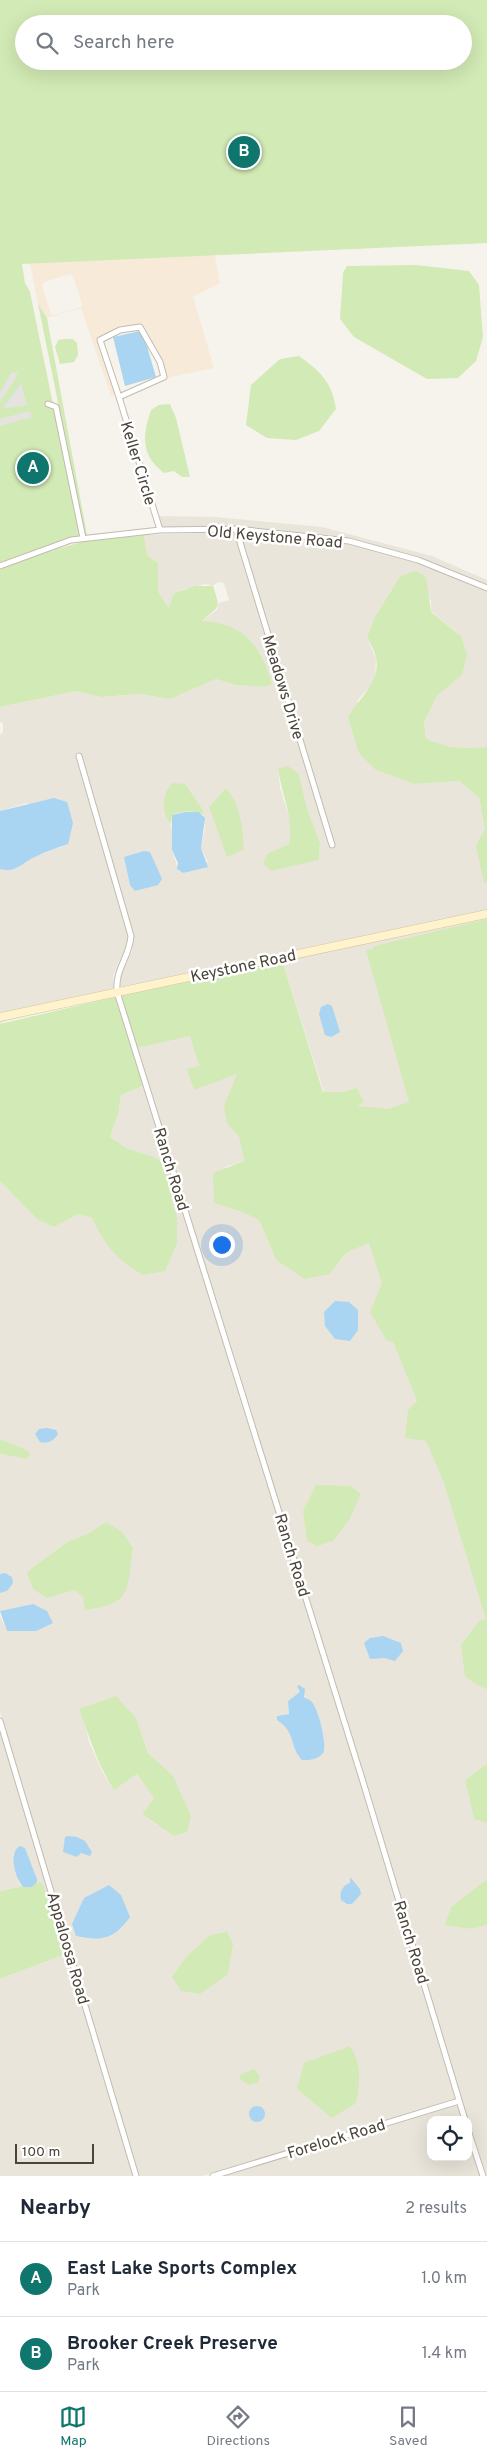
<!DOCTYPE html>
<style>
:root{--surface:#fff;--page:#f2f2f3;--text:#1f2937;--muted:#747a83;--line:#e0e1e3;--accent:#0f766e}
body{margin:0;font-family:Overpass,sans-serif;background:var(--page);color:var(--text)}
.controls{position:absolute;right:15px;bottom:15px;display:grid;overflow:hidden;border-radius:10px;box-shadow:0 5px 20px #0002}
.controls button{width:45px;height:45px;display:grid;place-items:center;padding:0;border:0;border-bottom:1px solid var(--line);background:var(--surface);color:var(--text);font:25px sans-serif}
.scale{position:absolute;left:15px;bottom:12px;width:79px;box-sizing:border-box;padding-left:5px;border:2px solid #4b4439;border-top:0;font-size:14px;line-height:18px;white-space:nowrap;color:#4b4439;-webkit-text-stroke:4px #fff;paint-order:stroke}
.you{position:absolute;left:221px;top:1244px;width:18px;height:18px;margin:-12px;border:4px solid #fff;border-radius:50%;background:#1a73e8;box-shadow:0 0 0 8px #1a73e833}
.badge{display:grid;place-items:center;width:32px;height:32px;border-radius:50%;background:var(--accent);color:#fff;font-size:16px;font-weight:700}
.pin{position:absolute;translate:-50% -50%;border:2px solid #fff;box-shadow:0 1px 5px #0006}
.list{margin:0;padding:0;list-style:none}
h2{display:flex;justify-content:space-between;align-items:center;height:65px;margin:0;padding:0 20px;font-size:21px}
h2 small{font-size:16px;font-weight:400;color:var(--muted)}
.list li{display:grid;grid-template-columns:32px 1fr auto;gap:15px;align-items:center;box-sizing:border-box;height:75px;padding:0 20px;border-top:1px solid var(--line)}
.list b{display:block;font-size:19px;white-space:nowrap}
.list p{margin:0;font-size:16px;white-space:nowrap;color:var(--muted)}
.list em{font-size:16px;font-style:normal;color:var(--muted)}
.icon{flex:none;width:28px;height:28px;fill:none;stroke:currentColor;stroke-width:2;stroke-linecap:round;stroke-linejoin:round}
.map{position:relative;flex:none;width:487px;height:2176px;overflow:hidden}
.search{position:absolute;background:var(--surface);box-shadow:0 5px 20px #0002;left:15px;right:15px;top:15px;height:55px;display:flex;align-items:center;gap:12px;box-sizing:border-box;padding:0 18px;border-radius:28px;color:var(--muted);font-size:19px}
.sheet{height:215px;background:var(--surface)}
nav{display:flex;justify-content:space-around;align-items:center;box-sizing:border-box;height:70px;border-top:1px solid var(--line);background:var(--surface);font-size:14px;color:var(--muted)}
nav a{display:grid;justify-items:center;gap:2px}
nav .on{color:var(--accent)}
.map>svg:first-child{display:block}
.residential{fill:#eae5da;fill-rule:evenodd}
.commercial{fill:#f7ead8;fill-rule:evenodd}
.green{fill:#d2eab5;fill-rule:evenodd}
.parking{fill:#e5e3e0}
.water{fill:#a9d4f2}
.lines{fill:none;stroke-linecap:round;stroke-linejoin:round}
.street-casing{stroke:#c2bbae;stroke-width:7}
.secondary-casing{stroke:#d6c79b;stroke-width:9}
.street{stroke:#fff;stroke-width:5}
.secondary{stroke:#fff3cd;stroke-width:8}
.labels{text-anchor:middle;stroke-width:5;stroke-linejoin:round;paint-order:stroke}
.street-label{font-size:16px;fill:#4b4439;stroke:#fff}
</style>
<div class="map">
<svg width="487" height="2176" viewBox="0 0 487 2176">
<rect width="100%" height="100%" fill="#f6f3ec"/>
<path class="residential" d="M158 516 215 517 322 527 432 556 487 580V585L419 557 350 538 237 526 161 527Z
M234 532 330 849 335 847 240 533 349 544 418 563 487 592V747L464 749 436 744 426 738 424 722 437 696 462 675 461 636 431 611V600L400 576 375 617 367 636 376 659 375 681 357 701 414 784 459 781 479 798 485 829 484 882 487 884V911L119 989 118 979 123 967 132 952 133 936 80 752 75 754 128 936 127 950 118 963 113 977 114 990 0 1013V869L17 868 34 857 68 844 27 803 0 811V735L3 732V723L0 722V707L76 691 101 697 140 694 170 699 216 679 235 685 264 687 202 621 217 610 219 603 229 600 224 583 218 582 213 586 205 584 184 589 174 593 170 609 158 591V563L147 555 144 535ZM278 769 299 774 307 808 320 843 319 859 271 871 268 853 289 844 292 826 280 788ZM185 784 202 808 205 827 201 848 208 862 183 873 179 871 172 850V829L164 809ZM134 856 146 888 135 891 124 857Z
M487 917V919L444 931 374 946 443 1126 355 1106 344 1092H324L283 963 120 995Z
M115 996 6 1021 0 1024V1020Z
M190 1035 199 1067 216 1080 238 1074 227 1124 239 1137 244 1161 225 1167 214 1203 242 1212 259 1220 276 1260 330 1274 346 1253 369 1243 384 1244 393 1342 417 1401 426 1440 461 1523 487 1606 483 1688 487 1690V1763L465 1780 474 1819 487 1823V1879L451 1907 446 1925 470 1929 487 1925V2176L461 2100 367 1785 137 1048Z
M143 1086 169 1167 154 1157 128 1149 110 1137 118 1115 121 1095Z
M171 1176 362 1786 455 2099 203 2176H139L0 1712V1616L7 1631 33 1604 0 1611V1593L7 1591 10 1575 0 1574V1454L27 1459V1450L0 1439V1181L38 1220 54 1227 79 1214 92 1218 177 1217 171 1197ZM106 1522 133 1548 129 1567 83 1597 74 1590 28 1572 67 1542 89 1533ZM297 1686 317 1713 324 1737 322 1755 307 1761 302 1760 298 1756 293 1737 277 1716 289 1714 288 1701 301 1692ZM136 1718 148 1753 161 1765 157 1825 142 1814 154 1798 137 1774 114 1790 103 1773 89 1742 85 1723ZM65 1837 85 1843 90 1848 78 1855Z
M0 1731 46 1881 133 2176H0V1979L66 1954 42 1883 36 1884 37 1879 25 1848 13 1854 19 1883 22 1886 0 1891Z
M457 2105 462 2120H431V2157H468V2139L480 2176H224Z"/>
<path class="commercial" d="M214 250 220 283 193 297 214 368 166 378 162 360 143 325 140 324 119 327 99 337 98 340 115 394 111 396 81 308 47 318 38 304 30 263ZM70 274 73 276 82 304 81 307 54 315 51 314 42 286 44 282Z"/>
<path class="green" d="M0 0H487V243L22 264 25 283 30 292 80 536 70 537 0 563ZM24 24H463V61H24Z
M416 265 469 271 479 285 483 337 476 361 458 378 427 379 354 337 340 319 343 273 347 266Z
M38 304 47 318 87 535H85Z
M65 339H73L77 343 78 355 74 362 60 364 55 347 58 340Z
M299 356C321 372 332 382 336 409L319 431 296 440 267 438 246 425 251 385 280 359Z
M170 404 176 418 190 477H182L174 471 164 473C141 456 142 436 151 410L159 405Z
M144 535 147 555 158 563V591L169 608 174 593 195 586H213C221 611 220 604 202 621 244 623 261 646 272 684L264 687 235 685 216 679 170 699 140 694 101 697 76 691 0 707V570L34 556 81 542Z
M416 571 426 577 431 612 461 636 467 654 462 675 437 696 424 722 426 738C446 749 466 749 487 747V884L484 882 476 846 485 829 479 798 459 781 414 784 376 770 359 753 348 717C359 698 381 682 376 658 375 651 370 643 367 636L375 617 400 576Z
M288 766 299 774 307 808 320 843 319 860 271 871 263 863 268 853 289 844C294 817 282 796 278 769Z
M173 783 185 784 202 808 204 815C195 810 182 811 172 815L171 824C161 813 161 793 173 783Z
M226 788C241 806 242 826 244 849L227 857 209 807Z
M487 919V1690L465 1677 461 1645 480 1620 486 1619 444 1483 426 1441 405 1438 408 1410 417 1401 393 1342 387 1341 370 1312 382 1283 369 1243 346 1253 330 1274 305 1279 276 1260 259 1220 242 1212 214 1203 213 1173 244 1161 239 1137 227 1124 224 1106 237 1074 194 1090 187 1069 199 1066 190 1036 137 1048 121 995 283 963 323 1092H343L357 1088 364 1102 357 1106 388 1109 409 1102 366 950 373 949 374 946Z
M115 997 143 1086 121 1095 118 1115 110 1137 128 1149 154 1157 169 1167 171 1176V1197L177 1217V1243L165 1271 143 1275C114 1257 107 1248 92 1218L79 1214 54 1227 38 1220 0 1181V1024Z
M0 1439 27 1450 30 1455 27 1459 0 1454Z
M316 1485 350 1486 361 1494 349 1520 333 1541 317 1546 307 1541 303 1511Z
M106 1522 122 1532 133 1548C126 1591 134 1603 85 1610L83 1597 74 1590 47 1598 33 1589 27 1572 67 1542 89 1533Z
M116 1696 136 1718 148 1753 173 1776 191 1816 187 1832 174 1836 142 1814 154 1798 137 1774 114 1790C97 1764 90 1737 79 1709Z
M487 1763V1823L474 1819 465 1780Z
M487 1879V1925L470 1929 445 1925 451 1907Z
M42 1882 66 1954 0 1979V1891Z
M227 1932 233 1944 228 1974 200 1994 181 1991 172 1977 188 1955 210 1935Z
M350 2046C362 2063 360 2083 356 2103L332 2118 297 2089 304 2063Z
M254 2069 260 2077 258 2083 249 2085 240 2079V2075Z"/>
<path class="parking" d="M19 371 13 383 0 402V393L11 373Z
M21 383 27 405 2 409Z
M30 411 32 417 0 426V419Z"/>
<path class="water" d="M140 331 146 343 156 377 125 386 113 337Z
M54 798 67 802 73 823 68 844C57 848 47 851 37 856 24 861 16 874 0 869V811Z
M199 812 205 818 201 848 208 867 183 873 177 869 178 863 172 850V815L185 812Z
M144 851 150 852 162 879 158 885 135 891 130 885 124 857Z
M328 1004 332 1006 340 1032 331 1037 325 1035 319 1014 321 1007Z
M335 1301 349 1302 358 1310V1330L350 1341 335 1339 325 1326 324 1312Z
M47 1428 56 1430 58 1434C53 1441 48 1444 40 1442L35 1434 39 1429Z
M5 1573 12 1577 13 1583 7 1591 0 1593V1574Z
M33 1604 47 1611 53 1623 36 1631H7L0 1611Z
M383 1636 401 1643 403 1651 395 1661 385 1658 370 1659 364 1643 370 1638Z
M299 1685 305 1689 304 1697C306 1699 309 1699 311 1701 318 1707 328 1746 323 1753 319 1759 308 1761 302 1760 289 1747 297 1733 277 1720V1716L289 1714 288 1701 300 1692 297 1686Z
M68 1836 77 1837 85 1841 92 1852 90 1856 81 1853 77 1857 63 1852 65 1837Z
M20 1846 25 1848 37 1879V1882L32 1887H23C15 1878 8 1852 20 1846Z
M350 1877 360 1889 361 1894 352 1904H347L341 1900C339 1892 343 1885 350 1883Z
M109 1885 121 1895 130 1917C113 1940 102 1941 76 1936L72 1924 84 1898Z
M249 2114a8 8 0 1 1 16 0a8 8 0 1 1-16 0Z"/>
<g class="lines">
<defs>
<path id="street" d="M140 327 160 362 164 377 119 397 100 340 120 330Z
M119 397 160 530
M48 404 56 407 83 538
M236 529 332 845
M0 566 71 540 160 530 236 529 349 541 418 560 487 588
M79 756 131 936C129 959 115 968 117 992L364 1785 465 2120
M0 1721 136 2176
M468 2130 483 2176
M213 2176 459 2101"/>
<path id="secondary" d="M0 1017 487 914"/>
</defs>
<use href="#street" class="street-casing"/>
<use href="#secondary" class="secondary-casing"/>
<use href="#street" class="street"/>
<use href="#secondary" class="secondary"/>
</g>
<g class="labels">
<g class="street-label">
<text transform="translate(139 463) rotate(73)" y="6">Keller Circle</text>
<text transform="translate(275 536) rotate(5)" y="6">Old Keystone Road</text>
<text transform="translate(284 687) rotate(73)" y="6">Meadows Drive</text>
<text transform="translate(243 965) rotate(-12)" y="6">Keystone Road</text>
<text transform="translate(172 1169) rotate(73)" y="6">Ranch Road</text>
<text transform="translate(293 1555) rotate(73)" y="6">Ranch Road</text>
<text transform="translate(412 1942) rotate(73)" y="6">Ranch Road</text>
<text transform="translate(69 1948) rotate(74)" y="6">Appaloosa Road</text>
<text transform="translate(336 2138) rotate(-17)" y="6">Forelock Road</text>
</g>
</g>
</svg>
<div class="controls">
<button><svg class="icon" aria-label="locate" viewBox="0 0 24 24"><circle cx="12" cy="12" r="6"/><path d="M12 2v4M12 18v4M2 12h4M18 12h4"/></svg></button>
</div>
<div class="scale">100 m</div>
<div class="you"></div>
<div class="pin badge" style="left:33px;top:468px">A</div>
<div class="pin badge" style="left:244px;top:152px">B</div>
<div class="search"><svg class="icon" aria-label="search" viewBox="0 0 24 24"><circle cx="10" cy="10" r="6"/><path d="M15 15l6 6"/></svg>Search here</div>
</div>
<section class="sheet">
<h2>Nearby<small>2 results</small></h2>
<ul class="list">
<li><span class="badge">A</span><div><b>East Lake Sports Complex</b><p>Park</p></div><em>1.0 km</em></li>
<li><span class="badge">B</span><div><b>Brooker Creek Preserve</b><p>Park</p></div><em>1.4 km</em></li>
</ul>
</section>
<nav>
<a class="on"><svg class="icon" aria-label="map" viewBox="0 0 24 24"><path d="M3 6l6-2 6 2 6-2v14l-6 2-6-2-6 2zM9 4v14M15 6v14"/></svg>Map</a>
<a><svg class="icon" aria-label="directions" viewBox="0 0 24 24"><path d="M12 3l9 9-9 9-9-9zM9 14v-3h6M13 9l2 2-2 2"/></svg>Directions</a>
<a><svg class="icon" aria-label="saved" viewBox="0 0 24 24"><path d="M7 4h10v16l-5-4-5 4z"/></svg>Saved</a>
</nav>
